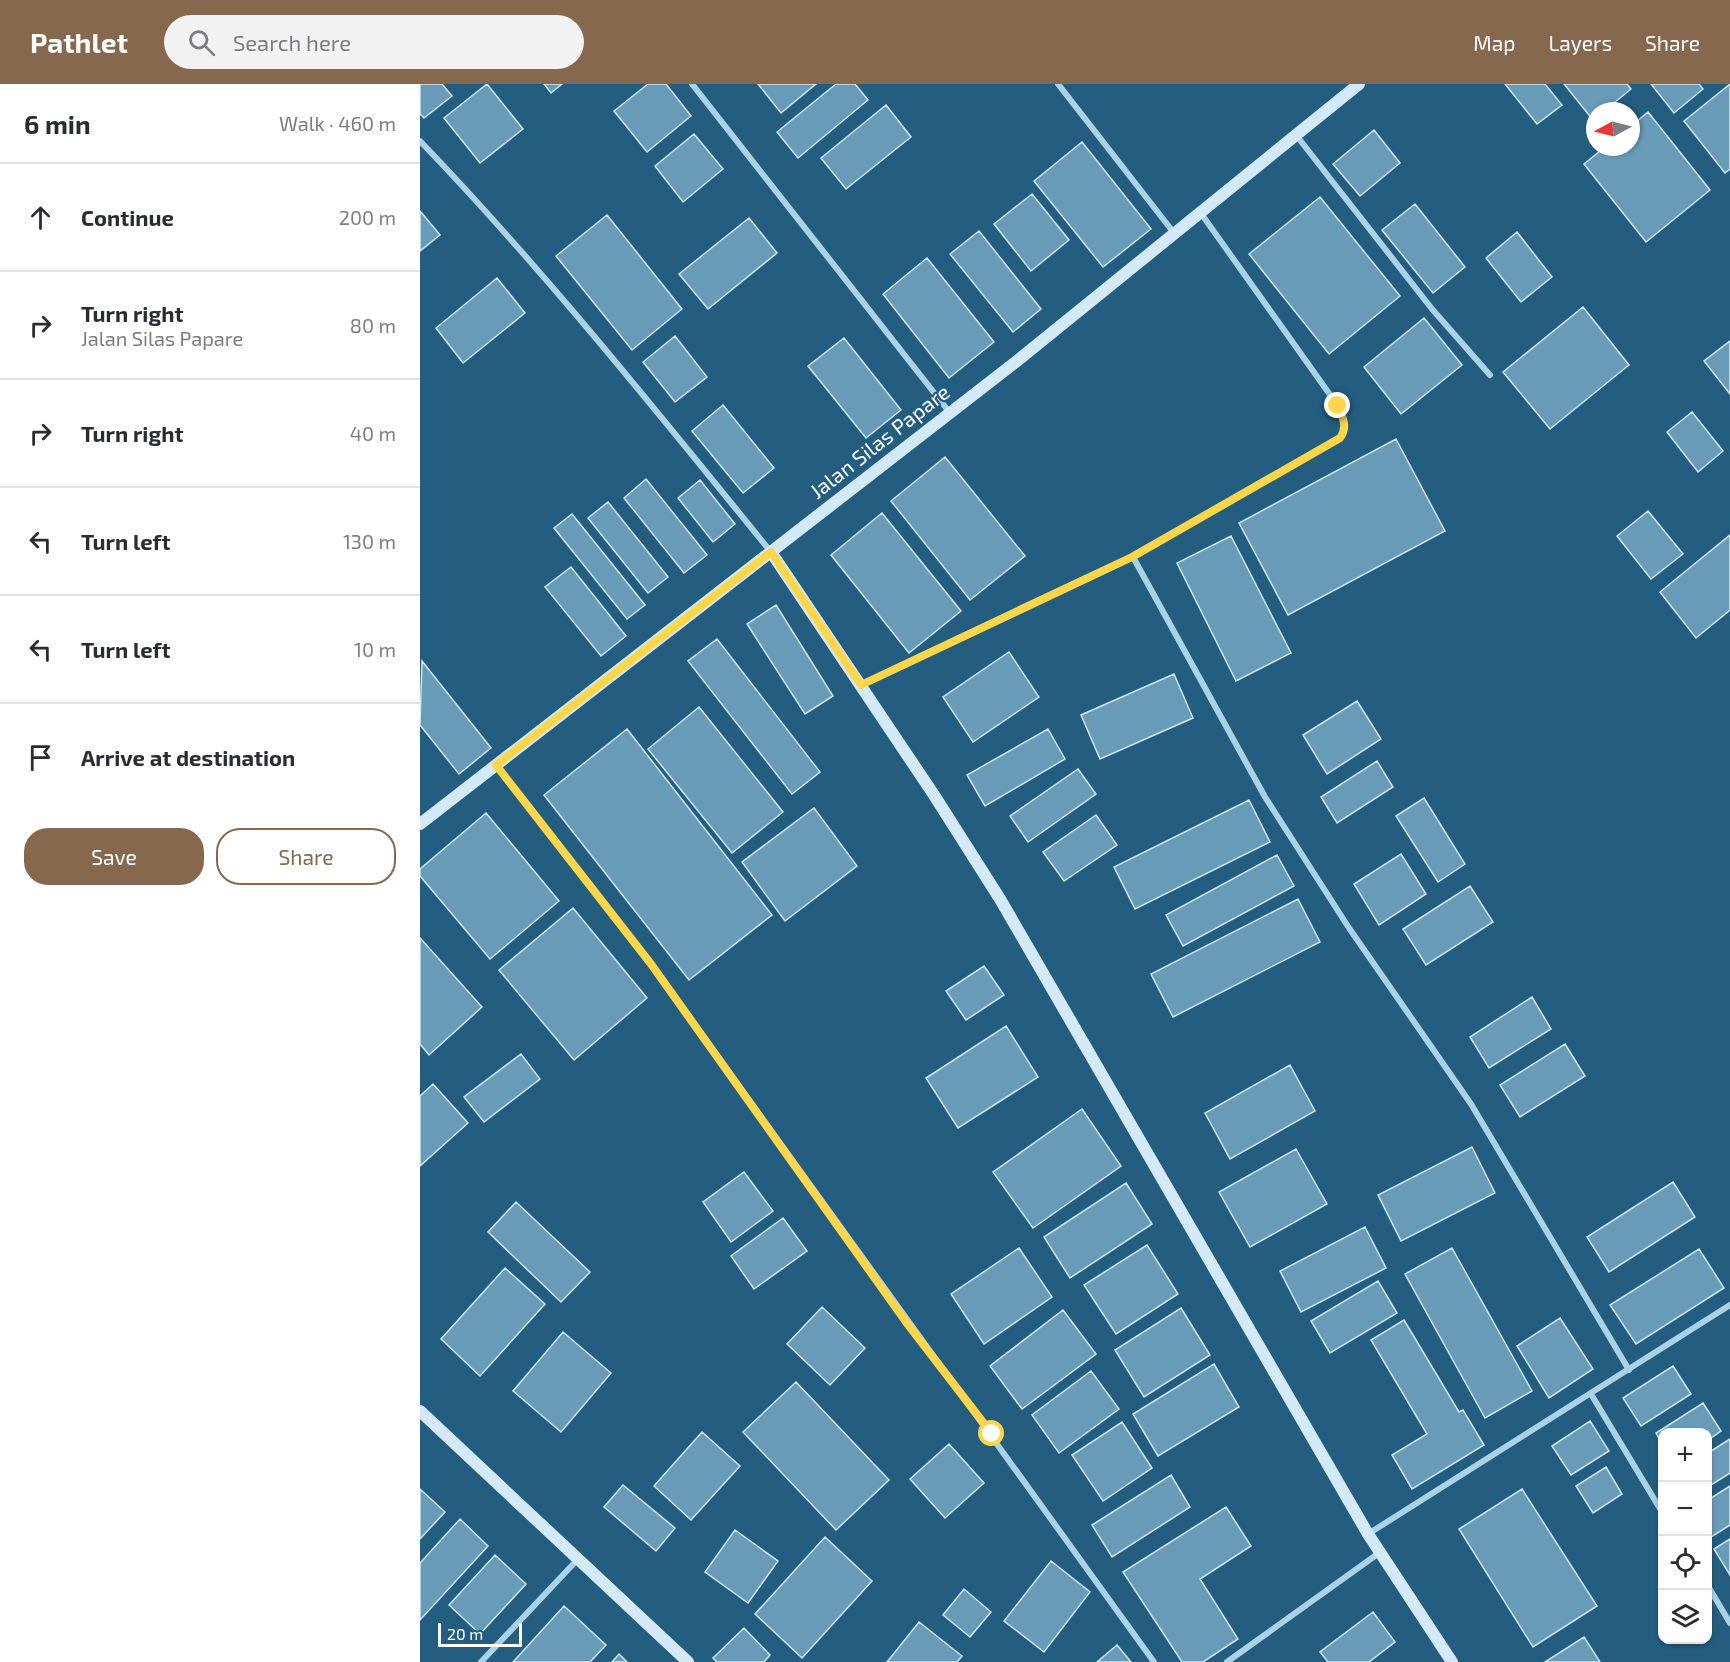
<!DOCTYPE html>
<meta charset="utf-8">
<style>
:root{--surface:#fff;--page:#f2f2f3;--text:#2b2b33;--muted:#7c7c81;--line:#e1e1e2;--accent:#85684d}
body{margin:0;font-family:"Exo 2",sans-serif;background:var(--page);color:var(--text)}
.controls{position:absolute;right:18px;bottom:18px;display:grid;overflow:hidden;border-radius:12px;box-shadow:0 2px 4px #0004}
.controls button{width:54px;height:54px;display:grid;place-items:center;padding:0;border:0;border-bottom:2px solid var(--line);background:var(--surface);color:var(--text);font:30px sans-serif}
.compass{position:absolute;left:1166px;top:18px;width:54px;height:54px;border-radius:50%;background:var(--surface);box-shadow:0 2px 4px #0004;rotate:263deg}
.scale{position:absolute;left:18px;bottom:15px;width:84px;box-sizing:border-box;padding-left:6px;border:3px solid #fff;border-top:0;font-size:16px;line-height:21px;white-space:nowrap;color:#fff;-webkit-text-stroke:4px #235e81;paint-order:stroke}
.stop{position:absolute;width:18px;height:18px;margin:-14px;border:4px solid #ffd54a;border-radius:50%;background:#fff}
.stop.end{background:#ffd54a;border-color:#fff;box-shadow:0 2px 6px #0008}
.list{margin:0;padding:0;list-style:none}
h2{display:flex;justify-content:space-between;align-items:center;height:78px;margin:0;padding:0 24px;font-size:26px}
h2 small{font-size:20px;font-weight:400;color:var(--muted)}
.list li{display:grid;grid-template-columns:39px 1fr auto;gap:18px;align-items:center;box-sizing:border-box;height:108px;padding:0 24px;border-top:2px solid var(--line)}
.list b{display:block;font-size:22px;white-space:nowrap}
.list p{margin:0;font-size:20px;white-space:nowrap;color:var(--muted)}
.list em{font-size:20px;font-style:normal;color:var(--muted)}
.actions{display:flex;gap:12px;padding:18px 24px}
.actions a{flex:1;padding:14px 0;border:2px solid var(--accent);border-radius:24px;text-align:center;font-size:21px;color:var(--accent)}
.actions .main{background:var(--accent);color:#fff}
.icon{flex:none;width:33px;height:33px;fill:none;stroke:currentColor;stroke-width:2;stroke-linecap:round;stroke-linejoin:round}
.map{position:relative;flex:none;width:1310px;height:1578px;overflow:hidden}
header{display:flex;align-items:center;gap:36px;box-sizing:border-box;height:84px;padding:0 30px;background:var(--accent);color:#fff}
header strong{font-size:28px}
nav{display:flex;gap:33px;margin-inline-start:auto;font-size:21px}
.search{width:420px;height:54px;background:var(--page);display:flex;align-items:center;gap:15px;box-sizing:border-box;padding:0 21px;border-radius:33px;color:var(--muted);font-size:22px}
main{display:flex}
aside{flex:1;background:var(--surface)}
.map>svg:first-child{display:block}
.building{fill:#689bb7;stroke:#cee7f5;stroke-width:1.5}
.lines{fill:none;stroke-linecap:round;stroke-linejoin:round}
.street{stroke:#aad2e7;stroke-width:6}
.secondary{stroke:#d4e9f6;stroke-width:12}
.route{stroke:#ffd54a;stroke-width:8}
.labels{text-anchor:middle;stroke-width:4.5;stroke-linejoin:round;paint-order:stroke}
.street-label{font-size:21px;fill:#fff;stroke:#235e81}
</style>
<header>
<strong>Pathlet</strong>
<div class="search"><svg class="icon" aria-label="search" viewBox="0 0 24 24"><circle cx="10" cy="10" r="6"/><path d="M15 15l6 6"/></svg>Search here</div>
<nav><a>Map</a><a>Layers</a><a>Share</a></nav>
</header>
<main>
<aside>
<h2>6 min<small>Walk · 460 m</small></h2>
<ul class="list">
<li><svg class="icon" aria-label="ahead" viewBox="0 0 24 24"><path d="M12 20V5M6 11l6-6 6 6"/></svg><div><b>Continue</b></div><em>200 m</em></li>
<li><svg class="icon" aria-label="right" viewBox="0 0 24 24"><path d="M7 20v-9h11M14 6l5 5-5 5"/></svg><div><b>Turn right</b><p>Jalan Silas Papare</p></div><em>80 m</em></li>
<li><svg class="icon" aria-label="right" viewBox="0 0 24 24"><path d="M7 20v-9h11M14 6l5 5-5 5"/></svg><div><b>Turn right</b></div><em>40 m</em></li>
<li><svg class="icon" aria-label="left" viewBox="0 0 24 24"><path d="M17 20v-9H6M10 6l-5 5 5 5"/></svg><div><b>Turn left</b></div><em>130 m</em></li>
<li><svg class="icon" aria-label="left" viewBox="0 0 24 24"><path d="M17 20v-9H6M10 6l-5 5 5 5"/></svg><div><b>Turn left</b></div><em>10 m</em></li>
<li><svg class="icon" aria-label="arrive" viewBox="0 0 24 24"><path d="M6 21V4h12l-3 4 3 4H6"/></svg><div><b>Arrive at destination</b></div></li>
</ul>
<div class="actions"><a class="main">Save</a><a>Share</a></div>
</aside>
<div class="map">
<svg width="1310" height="1578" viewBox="0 0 1310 1578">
<rect width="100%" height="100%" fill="#235e81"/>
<path class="building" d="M0 0H22L32 12 4 34 0 30Z
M67 0 103 45 60 79 24 34Z
M124 0H142L131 9Z
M228 0H246L271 32 227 68 194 27Z
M338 0H396L361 29Z
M416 0H435L448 16 378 74 357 48Z
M1085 0H1125L1142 21 1117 40Z
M1144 0H1207L1211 5 1184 27H1175L1173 36Z
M1231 0H1279L1283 5 1254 29Z
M1310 0V85L1305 89 1264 37Z
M466 21 491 53 426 105 401 74Z
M1228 28 1290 106 1226 158 1164 80 1185 63H1211V42Z
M954 46 980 79 940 112 913 80Z
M274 50 303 85 263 118 235 82Z
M662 58 731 145 683 183 614 97Z
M612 110 649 156 611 187 574 140Z
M900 113 980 212 909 270 829 170Z
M995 120 1045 183 1013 209 962 146Z
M0 127 20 151 0 167Z
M187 131 262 225 212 266 136 172Z
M329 134 357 169 288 225 259 190Z
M559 147 621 225 593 248 530 170Z
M1097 148 1132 193 1101 218 1066 174Z
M507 174 574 258 529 294 463 210Z
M77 194 105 229 43 279 16 244Z
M1163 223 1209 281 1130 345 1083 288Z
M1004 234 1042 281 981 330 944 283Z
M255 252 287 293 255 318 223 278Z
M424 254 481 326 446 354 388 282Z
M1310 257V310L1284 277Z
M303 321 354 384 323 409 272 347Z
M1272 328 1303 367 1278 388 1247 348Z
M976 355 1025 447 868 531 819 439Z
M525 373 605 472 550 516 471 417Z
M226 395 287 471 264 489 204 414Z
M280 396 315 440 293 458 258 414Z
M188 418 248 493 228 509 168 434Z
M1228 427 1263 470 1231 495 1197 452Z
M462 429 541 527 489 569 411 471Z
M152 430 225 521 207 535 134 444Z
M1310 451V526L1276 554 1240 508Z
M811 452 871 569 816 597 757 479Z
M151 483 206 552 181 572 125 503Z
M356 521 413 612 385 630 327 540Z
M297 555 400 688 372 710 268 577Z
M589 568 619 613 553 658 523 613Z
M2 577 71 664 39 690 0 641Z
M754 590 773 634 680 675 661 631Z
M937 617 961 655 907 690 883 651Z
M279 623 363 728 312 769 228 665Z
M207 645 352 831 269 896 124 711Z
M628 645 645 675 565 722 547 691Z
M957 677 973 703 917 739 901 713Z
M658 685 676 710 608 758 590 732Z
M1004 714 1045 780 1018 798 976 732Z
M829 716 850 758 715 825 694 783Z
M394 724 437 782 365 837 322 778Z
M66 729 139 817 70 875 0 792V785Z
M676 731 697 761 644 797 623 768Z
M981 770 1006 810 959 841 934 800Z
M857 771 874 802 763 862 746 831Z
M1050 802 1073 838 1006 881 983 845Z
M878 815 900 858 753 933 731 890Z
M153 824 227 914 154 976 79 886Z
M0 854 62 923 9 971 0 960Z
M564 882 584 911 546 936 526 907Z
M1112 913 1131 945 1069 984 1050 953Z
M586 942 618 993 538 1044 506 994Z
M1145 960 1165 992 1100 1033 1080 1001Z
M101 970 120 995 64 1038 44 1013Z
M870 981 895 1027 810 1075 785 1029Z
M13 1000 48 1039 0 1082V1012Z
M662 1025 701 1082 613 1144 573 1088Z
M1052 1063 1075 1109 981 1157 958 1111Z
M876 1065 907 1120 830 1163 799 1108Z
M324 1088 353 1127 311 1158 283 1118Z
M1253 1098 1275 1133 1189 1188 1167 1153Z
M706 1099 732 1140 650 1194 624 1153Z
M96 1118 170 1188 141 1218 68 1148Z
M363 1134 387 1167 334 1205 311 1172Z
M945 1143 966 1184 881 1228 860 1187Z
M727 1161 758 1210 696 1250 664 1201Z
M599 1164 632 1213 564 1260 531 1210Z
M1032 1164 1112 1307 1065 1334 985 1190Z
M1279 1165 1304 1204 1216 1260 1190 1221Z
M85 1184 125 1220 60 1292 21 1255Z
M958 1197 977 1229 910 1269 891 1237Z
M402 1223 445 1264 410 1301 367 1260Z
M761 1224 790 1271 724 1313 695 1266Z
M643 1226 676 1270 602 1325 570 1282Z
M1140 1234 1173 1285 1129 1314 1097 1262Z
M984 1236 1039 1328 1043 1326 1064 1361 992 1405 972 1371 1007 1350 951 1256Z
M143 1248 191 1289 141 1348 93 1307Z
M794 1280 819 1323 738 1372 713 1330Z
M1253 1282 1271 1310 1221 1342 1203 1314Z
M671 1287 699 1325 639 1369 612 1331Z
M376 1298 469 1396 416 1446 323 1348Z
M1283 1319 1301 1347 1288 1356V1348H1242V1360L1236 1349Z
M1170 1337 1189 1367 1151 1391 1132 1362Z
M702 1338 732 1384 683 1417 652 1371Z
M282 1348 320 1382 271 1436 234 1402Z
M1310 1355V1389L1288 1403V1369Z
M529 1360 564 1399 525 1434 490 1395Z
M1186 1383 1202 1410 1173 1429 1156 1402Z
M751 1391 770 1423 692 1473 672 1441Z
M203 1401 255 1444 236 1467 184 1423Z
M1310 1402V1441L1288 1455V1416Z
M0 1405 25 1428 0 1455Z
M1102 1405 1177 1522 1113 1563 1039 1445Z
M806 1423 831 1462 780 1495 818 1555 783 1578H762L703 1488Z
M40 1435 68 1462 0 1536V1479Z
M315 1446 358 1477 328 1519 285 1488Z
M405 1453 452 1497 382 1574 335 1530Z
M1310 1455V1491L1294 1465Z
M75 1471 106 1500 60 1550 29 1521Z
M631 1477 670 1508 624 1568 584 1537Z
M544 1505 571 1528 550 1553 523 1531Z
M144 1522 186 1561 170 1578H93Z
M953 1528 975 1558 949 1578H908L900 1568Z
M499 1538 542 1572 537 1578H467Z
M324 1544 350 1571 344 1578H297L293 1574Z
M1164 1553 1180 1578H1125Z
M697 1561 711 1578H677Z
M199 1570 207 1578H192Z"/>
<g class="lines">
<path class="street" d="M272 0 530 329
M638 0 754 149
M876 51 1012 225 1070 291
M0 57C125 187 237 328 351 468
M713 473 845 713 929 844 1051 1020 1209 1286
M441 601 713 473 920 354C928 343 923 334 918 322L780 128
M76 681 231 880 734 1578
M1171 1310 1242 1428
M948 1450 1310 1221
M1288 1502 1310 1539
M61 1578 158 1475
M807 1578 959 1469"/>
<path class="secondary" d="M351 468 514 711 580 815 948 1450 1032 1578
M0 740 597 277 939 0
M0 1327 268 1578"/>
</g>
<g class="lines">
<path class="route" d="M572 1350 486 1238 231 880 76 681 351 468 441 601 712 473 920 354C928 343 923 334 918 322"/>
</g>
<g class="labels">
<g class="street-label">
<text transform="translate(460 358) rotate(-38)" y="7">Jalan Silas Papare</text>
</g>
</g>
</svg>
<div class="controls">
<button>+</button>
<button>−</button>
<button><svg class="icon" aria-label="locate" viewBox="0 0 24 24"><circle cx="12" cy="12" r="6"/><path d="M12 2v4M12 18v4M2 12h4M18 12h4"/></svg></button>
<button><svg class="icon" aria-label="layers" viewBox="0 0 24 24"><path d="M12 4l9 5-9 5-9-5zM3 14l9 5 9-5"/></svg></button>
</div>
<svg class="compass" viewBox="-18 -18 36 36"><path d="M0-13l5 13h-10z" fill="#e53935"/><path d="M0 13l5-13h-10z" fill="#7c7c81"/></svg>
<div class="scale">20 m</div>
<div class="stop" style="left:572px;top:1350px"></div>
<div class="stop end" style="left:918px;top:322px"></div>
</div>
</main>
